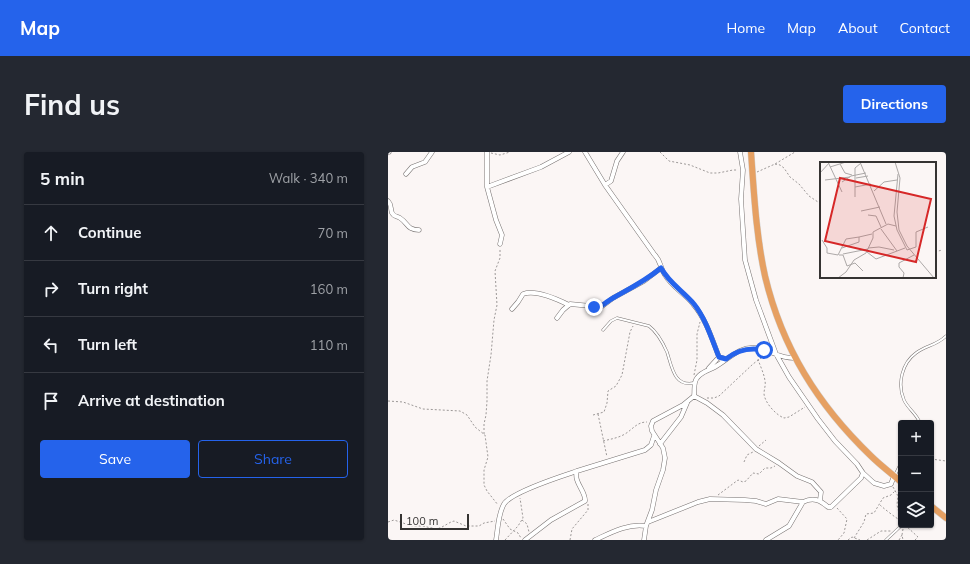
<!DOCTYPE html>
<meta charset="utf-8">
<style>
:root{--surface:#171b24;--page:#242831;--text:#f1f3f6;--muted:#9ea1a6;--line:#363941;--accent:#2563eb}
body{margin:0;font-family:Mulish,sans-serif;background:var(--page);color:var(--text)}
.controls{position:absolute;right:12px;bottom:12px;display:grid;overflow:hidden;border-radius:4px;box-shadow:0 1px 3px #0004}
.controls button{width:36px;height:36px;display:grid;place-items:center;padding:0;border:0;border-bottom:1px solid var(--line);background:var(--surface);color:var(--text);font:20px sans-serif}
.scale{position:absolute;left:12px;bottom:10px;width:69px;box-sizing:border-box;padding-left:4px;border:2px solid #353332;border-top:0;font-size:11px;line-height:14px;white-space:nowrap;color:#353332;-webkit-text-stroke:3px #fbf6f5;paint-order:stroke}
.stop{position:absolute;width:12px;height:12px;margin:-9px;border:3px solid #2563eb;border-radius:50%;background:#fff}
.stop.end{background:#2563eb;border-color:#fff;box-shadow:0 1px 4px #0008}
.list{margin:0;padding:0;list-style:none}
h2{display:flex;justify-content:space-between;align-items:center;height:52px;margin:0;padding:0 16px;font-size:17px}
h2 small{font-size:13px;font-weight:400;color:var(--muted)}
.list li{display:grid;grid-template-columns:26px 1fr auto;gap:12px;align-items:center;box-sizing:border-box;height:56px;padding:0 16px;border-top:1px solid var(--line)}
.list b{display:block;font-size:15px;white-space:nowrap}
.list em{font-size:13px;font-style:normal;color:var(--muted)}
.actions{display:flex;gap:8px;padding:12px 16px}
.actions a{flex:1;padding:9px 0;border:1px solid var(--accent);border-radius:4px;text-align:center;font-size:14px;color:var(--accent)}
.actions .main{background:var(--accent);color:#fff}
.icon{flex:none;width:22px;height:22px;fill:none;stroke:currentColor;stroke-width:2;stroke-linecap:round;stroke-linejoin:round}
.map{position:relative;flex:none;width:558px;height:388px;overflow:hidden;border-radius:4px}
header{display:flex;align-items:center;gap:24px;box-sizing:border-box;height:56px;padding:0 20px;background:var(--accent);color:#fff}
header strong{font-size:19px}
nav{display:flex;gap:22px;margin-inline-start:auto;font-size:14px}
.intro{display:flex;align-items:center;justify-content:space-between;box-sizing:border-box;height:96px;padding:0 24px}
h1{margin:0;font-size:28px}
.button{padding:10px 18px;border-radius:4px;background:var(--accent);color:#fff;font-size:14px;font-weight:700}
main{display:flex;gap:24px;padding:0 24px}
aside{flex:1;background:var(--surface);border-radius:4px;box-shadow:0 1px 3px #0004}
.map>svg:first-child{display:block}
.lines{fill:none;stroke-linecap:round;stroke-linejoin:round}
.service-casing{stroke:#777271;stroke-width:3}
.minor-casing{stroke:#777271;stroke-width:5}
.trunk-casing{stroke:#d3d2d2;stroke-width:7}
.path{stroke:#9c9897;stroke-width:1;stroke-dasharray:2 2;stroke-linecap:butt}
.service{stroke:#fff;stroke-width:2}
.minor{stroke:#fff;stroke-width:4}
.trunk{stroke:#e6a062;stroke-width:6}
.route{stroke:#2563eb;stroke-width:5}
.inset-road{fill:none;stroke:#aca8a7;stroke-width:1}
.view{fill:#d62828;fill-opacity:0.15;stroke:#d62828;stroke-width:2}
.inset-edge{fill:none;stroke:#353332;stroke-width:2}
</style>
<header>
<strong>Map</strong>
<nav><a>Home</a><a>Map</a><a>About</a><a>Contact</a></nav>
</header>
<div class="intro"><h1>Find us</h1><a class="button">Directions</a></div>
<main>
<aside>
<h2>5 min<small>Walk · 340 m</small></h2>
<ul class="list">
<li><svg class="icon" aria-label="ahead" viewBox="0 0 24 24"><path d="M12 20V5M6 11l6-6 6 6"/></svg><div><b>Continue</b></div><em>70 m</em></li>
<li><svg class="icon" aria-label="right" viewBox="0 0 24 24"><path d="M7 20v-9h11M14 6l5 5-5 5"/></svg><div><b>Turn right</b></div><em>160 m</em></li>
<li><svg class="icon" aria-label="left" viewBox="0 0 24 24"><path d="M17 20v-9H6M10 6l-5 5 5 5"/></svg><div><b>Turn left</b></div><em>110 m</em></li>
<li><svg class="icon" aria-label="arrive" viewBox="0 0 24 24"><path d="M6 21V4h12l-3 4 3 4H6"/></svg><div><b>Arrive at destination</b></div></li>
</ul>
<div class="actions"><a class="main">Save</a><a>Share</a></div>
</aside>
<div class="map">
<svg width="558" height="388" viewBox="0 0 558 388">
<rect width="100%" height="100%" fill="#fbf6f5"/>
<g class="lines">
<defs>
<path id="service" d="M215 178 223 169 229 166 261 174C269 180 275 191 279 200 284 215 286 235 306 231
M532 271C529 262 520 257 516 248 509 232 514 211 528 201 538 193 548 194 558 184
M507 323 513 311
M498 388 514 373"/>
<path id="minor" d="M0 0H1
M99 0V35L108 68 114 83 112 92
M197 0 217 33 266 102C274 110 271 114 277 123 284 135 297 142 305 152 318 167 324 187 331 205
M352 0 355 18 353 47 357 108 368 148 388 202 401 225 430 267 447 289 469 312 475 321 486 331 496 334 503 332 506 324
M18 22 24 15 37 10 44 0
M217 33 223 29 229 9 235 0
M99 35 153 15 181 0
M0 49C4 53 2 56 4 61 6 65 9 64 12 66 20 71 19 78 31 78
M124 157 130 150 135 142C148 137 169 147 181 153
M169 166 175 158 182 152 213 155 225 146 256 129 273 116
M321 216 331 205 338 207
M306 244 319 251 335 263 368 297 391 311 409 324 424 330 433 340 432 348
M272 292 293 265 299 251
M260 370 310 350 322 347 357 348 368 349 378 352 390 347 415 350
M108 388C110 376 110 362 116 352 123 340 174 324 189 319
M137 388 163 368 197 349C198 339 185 330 189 319L257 298 263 293 266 284
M207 388C222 381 240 371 258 374
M256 388 258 374 264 358 268 338 275 318 277 306 275 296 264 279 263 274 265 269 295 253 306 244C307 237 305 231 309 226 313 220 321 218 327 215 341 207 351 194 368 196 382 198 393 207 407 206
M378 388 401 374 415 350C425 345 432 348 440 355H443L473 326 475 321"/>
<path id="trunk" d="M363 0C366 41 368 83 377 124 394 196 430 253 483 304 492 313 503 321 513 330
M543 354 558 366"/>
</defs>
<use href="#service" class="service-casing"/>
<use href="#minor" class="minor-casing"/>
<use href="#trunk" class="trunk-casing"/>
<path class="path" d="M272 0 281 9 302 13 322 21H330L345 18H350
M103 1 112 3 122 0
M387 12 392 13 396 16 402 25 411 32 421 44 433 52
M369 20 387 12 407 0
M547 100 554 98
M370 207C372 214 376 221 377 229 378 233 376 237 376 242 377 251 388 263 396 266L401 265 417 255
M306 223 309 208V182L312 170
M319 246H326L331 244 365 212 377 203
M0 249 15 250 35 257 72 259 79 263 87 275 97 283 100 305 96 318V333L99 339 110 353
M210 262 219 305
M205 263 216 260 219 251 220 239 228 234 234 223 242 180 245 174
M96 282V272L98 263 99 249V229L103 203 106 168 109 153 107 119 112 106V96
M215 289C223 287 230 286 237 282 245 277 249 270 259 270
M371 294 378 288
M543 307 558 309
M356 310 359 303 365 300
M505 335 510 344 509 353 513 369
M330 343 350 328 355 330 358 329 365 321 371 322 377 316H383L387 314
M492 353C494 355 509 367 512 368
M449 356 459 367 456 381 450 388
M115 367 122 377 130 381 133 386
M134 368 139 372 141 380
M0 370 6 368 24 374H34L49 377 54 375 63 370 66 369 78 374H91L96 371 107 369
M517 373 530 385 527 388
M515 377 514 383 515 388
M466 386 476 370 478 362 486 361 495 346 503 343 508 338
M117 388 130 374 135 366 132 346
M182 388 184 377 200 358V351
M460 388 464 385 472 388
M479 388 493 379H503
M511 388 514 383"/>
<use href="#service" class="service"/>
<use href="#minor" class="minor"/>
<use href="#trunk" class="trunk"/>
</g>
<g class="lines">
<path class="route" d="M206 155C216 155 217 150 225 146 243 136 257 129 273 116 281 131 295 139 306 152 318 167 324 188 331 205L338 207C349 198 361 195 376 198"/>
</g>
<g transform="translate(432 10)">
<rect width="116" height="116" fill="#fbf6f5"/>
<path class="inset-road" d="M8 0 22 30M40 0 66 62M75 0 80 16 77 50 79 68 87 84 114 116M20 2 25 11 32 13M10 5 26 0M0 11 10 0M78 12 74 54 77 68 87 88 96 85V70L108 65M36 16 48 14M5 18 30 15M22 20 31 14 46 11M35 25 51 22M54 29 64 20 77 18M35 35V6L41 1M41 49 60 45M48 53 56 54 61 65M61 67 77 89M2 78 7 86V91L18 93 26 77 39 75M22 86 39 80V75L52 72M48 86 59 85 74 88M47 90 56 97 85 86M23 92 48 87M19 93H23L27 104M27 104 35 101 43 109M18 116 26 110 34 98 46 91 53 76V70L68 62 76 64M83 116 84 111 79 105V101L94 93"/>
<path class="view" d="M20 16 111 37 96 100 5 79Z"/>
<rect width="116" height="116" class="inset-edge"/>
</g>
</svg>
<div class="controls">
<button>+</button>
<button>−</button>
<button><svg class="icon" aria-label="layers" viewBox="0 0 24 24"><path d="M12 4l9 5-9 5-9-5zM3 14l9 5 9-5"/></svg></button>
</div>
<div class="scale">100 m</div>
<div class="stop" style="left:376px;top:198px"></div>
<div class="stop end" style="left:206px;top:155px"></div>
</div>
</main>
